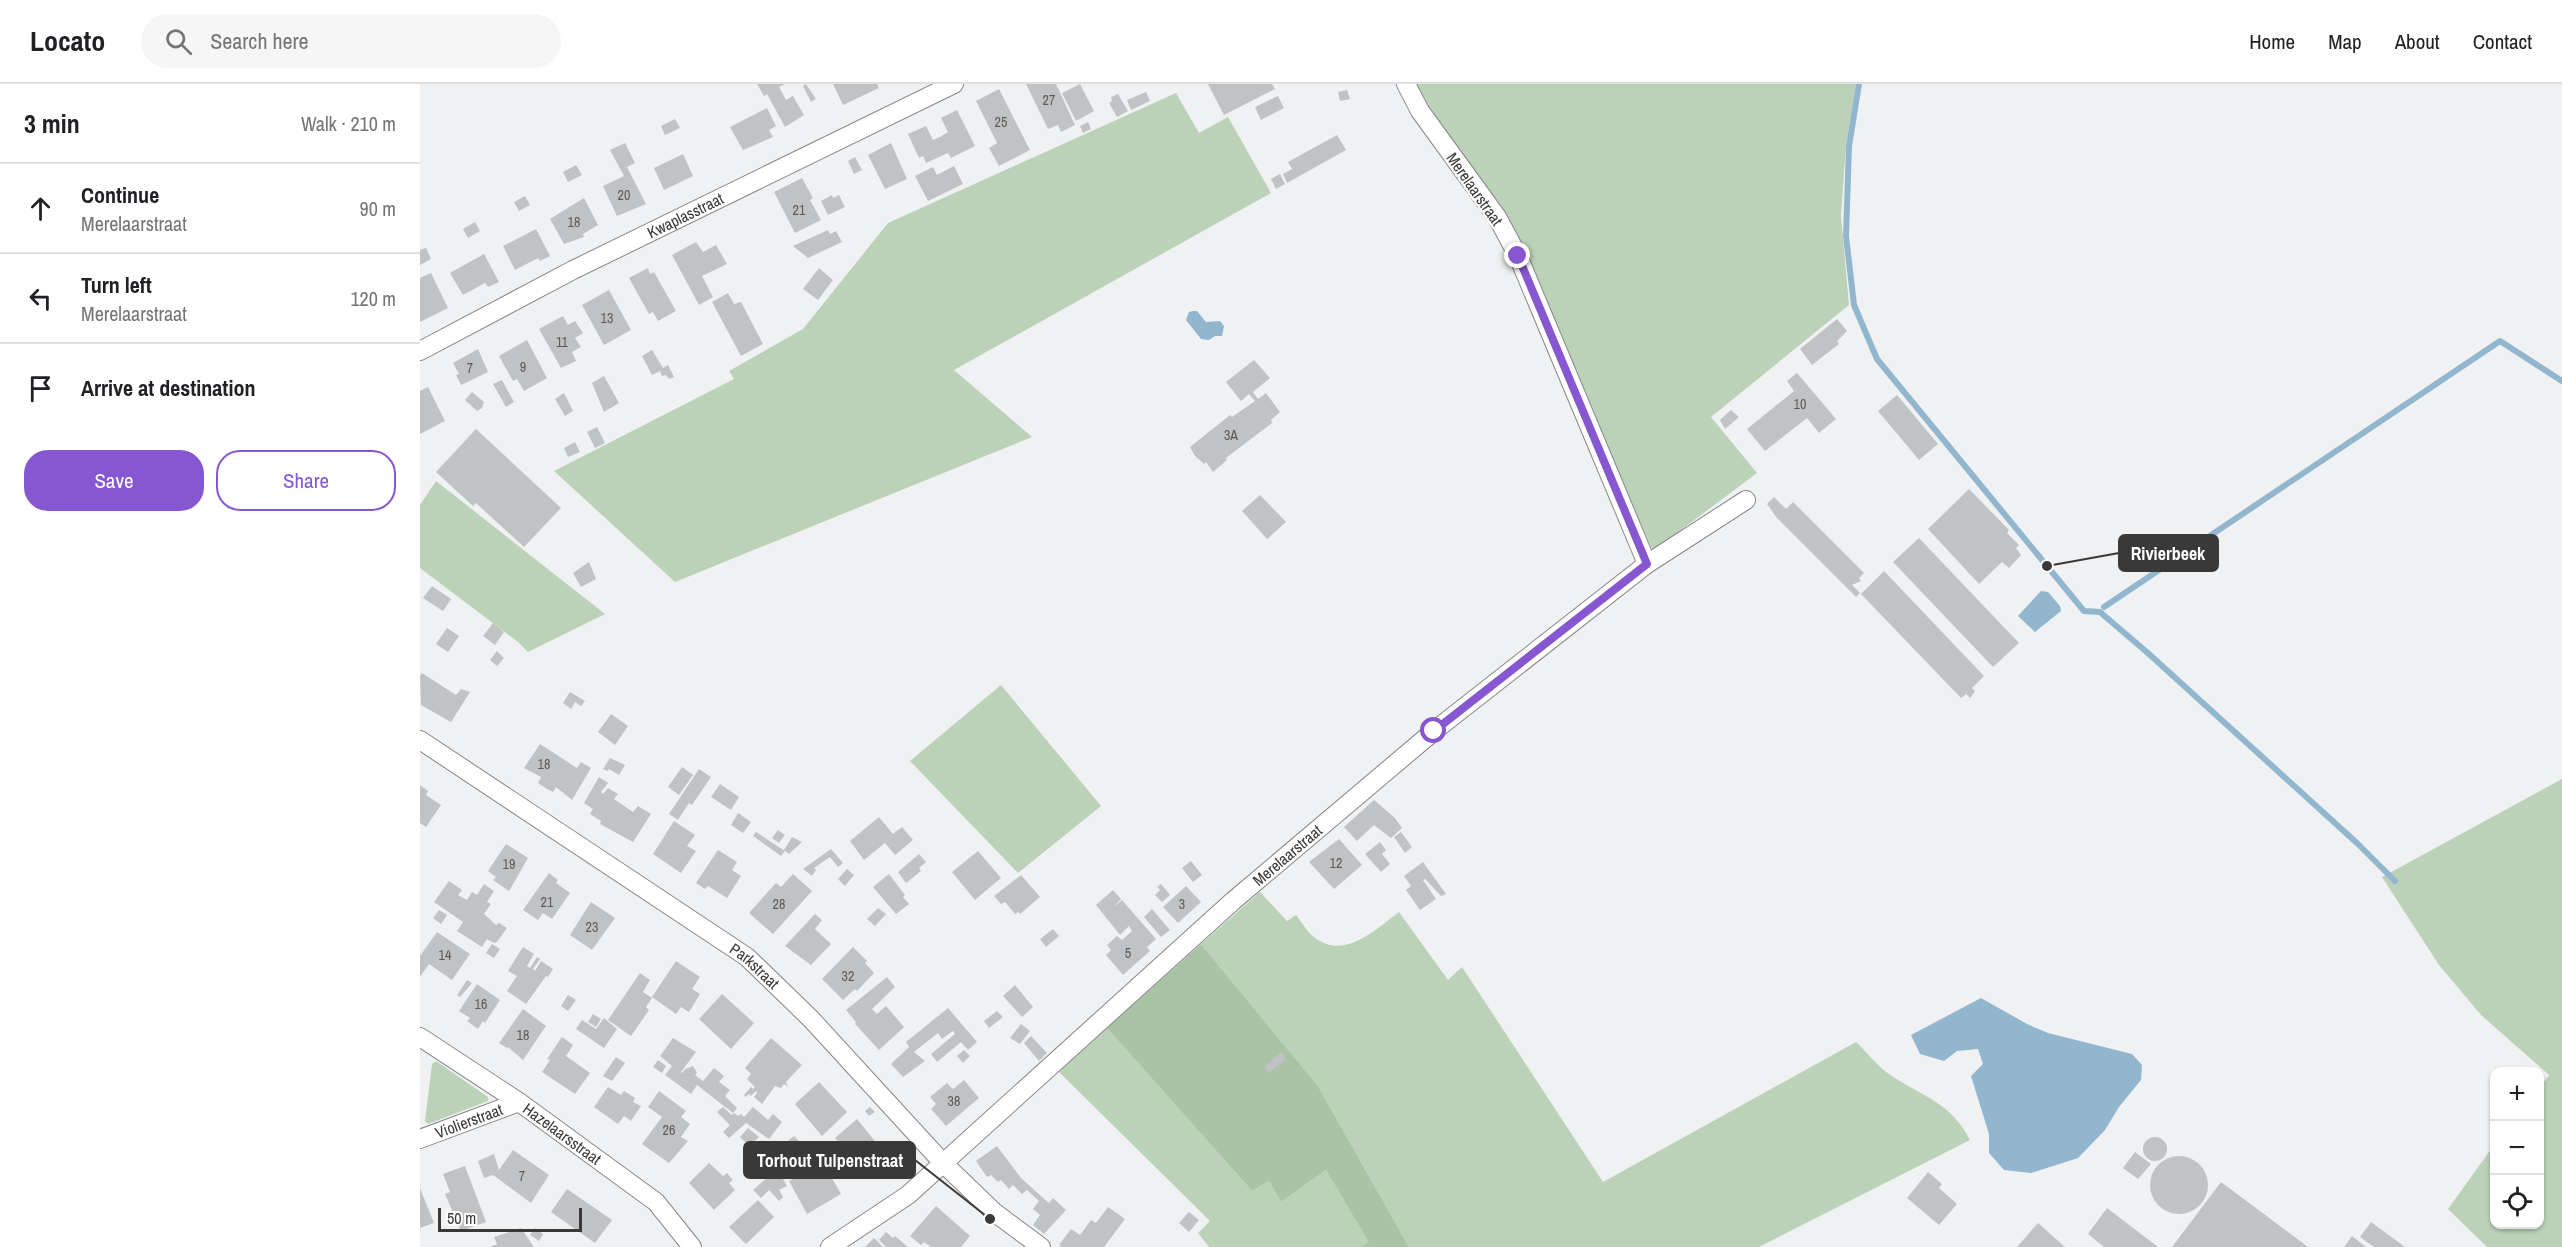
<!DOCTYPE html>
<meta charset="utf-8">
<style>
:root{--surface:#fff;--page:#f6f6f6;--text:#202124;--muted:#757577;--line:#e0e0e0;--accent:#8657d0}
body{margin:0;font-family:"Archivo Narrow",sans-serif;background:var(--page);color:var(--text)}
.controls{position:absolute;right:18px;bottom:18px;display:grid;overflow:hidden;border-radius:12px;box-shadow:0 2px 4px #0004}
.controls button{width:54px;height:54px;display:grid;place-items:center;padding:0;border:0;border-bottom:2px solid var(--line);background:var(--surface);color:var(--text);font:30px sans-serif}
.scale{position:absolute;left:18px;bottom:15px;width:144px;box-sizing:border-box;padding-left:6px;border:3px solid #39393a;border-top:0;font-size:16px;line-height:21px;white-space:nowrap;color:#39393a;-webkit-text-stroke:4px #fff;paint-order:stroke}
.stop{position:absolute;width:18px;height:18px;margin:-14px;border:4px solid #8657d0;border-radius:50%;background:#fff}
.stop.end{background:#8657d0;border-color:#fff;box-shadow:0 2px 6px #0008}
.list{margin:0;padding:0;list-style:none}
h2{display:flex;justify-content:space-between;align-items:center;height:78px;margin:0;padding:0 24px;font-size:26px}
h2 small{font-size:20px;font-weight:400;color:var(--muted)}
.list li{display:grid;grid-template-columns:39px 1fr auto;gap:18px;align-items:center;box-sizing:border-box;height:90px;padding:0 24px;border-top:2px solid var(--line)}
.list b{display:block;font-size:22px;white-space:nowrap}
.list p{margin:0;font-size:20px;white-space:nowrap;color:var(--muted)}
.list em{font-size:20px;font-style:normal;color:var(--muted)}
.actions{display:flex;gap:12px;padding:18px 24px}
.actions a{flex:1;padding:14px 0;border:2px solid var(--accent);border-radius:24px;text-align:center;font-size:21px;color:var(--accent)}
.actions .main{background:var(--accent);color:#fff}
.icon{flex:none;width:33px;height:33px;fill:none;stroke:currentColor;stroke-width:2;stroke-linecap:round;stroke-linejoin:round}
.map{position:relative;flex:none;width:2142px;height:1163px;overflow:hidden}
header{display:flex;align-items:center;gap:36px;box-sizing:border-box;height:84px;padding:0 30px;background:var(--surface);border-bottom:2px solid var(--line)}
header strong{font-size:28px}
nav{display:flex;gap:33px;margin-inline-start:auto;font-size:21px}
.search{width:420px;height:54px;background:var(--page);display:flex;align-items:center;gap:15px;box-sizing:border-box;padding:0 21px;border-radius:33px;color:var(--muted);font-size:22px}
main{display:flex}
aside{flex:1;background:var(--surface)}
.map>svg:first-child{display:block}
.green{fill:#bbd1b8}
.forest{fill:#a9c4a5}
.water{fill:#92b6ce}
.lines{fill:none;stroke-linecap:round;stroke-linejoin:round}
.stream{stroke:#92b6ce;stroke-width:6}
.building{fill:#c1c2c3}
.minor-casing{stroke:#868788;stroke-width:20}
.minor{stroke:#fff;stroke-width:18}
.route{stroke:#8657d0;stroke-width:8}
.labels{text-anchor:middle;stroke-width:4.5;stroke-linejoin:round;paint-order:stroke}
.number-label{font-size:14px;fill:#5b5b5c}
.street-label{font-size:16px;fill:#39393a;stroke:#fff}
.leader{fill:none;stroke:#39393a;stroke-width:2}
.callout-dot{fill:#39393a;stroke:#fff;stroke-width:2}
.callout{fill:#39393a;stroke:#39393a;stroke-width:2}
.callout-label{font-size:18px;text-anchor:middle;font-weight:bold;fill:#fff}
</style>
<header>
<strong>Locato</strong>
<div class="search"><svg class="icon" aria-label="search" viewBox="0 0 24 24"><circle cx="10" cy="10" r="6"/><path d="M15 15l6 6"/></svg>Search here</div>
<nav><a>Home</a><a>Map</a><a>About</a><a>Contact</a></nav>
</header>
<main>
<aside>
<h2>3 min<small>Walk · 210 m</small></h2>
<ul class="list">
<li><svg class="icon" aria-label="ahead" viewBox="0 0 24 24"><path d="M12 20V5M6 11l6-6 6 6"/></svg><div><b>Continue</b><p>Merelaarstraat</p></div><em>90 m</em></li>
<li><svg class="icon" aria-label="left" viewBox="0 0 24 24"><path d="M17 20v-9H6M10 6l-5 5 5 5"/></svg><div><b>Turn left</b><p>Merelaarstraat</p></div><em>120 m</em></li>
<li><svg class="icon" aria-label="arrive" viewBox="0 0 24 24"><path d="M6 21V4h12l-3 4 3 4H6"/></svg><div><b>Arrive at destination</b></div></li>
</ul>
<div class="actions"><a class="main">Save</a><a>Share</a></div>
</aside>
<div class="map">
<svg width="2142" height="1163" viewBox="0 0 2142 1163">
<rect width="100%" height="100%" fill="#f0f1f2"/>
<path class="green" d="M993 0H1436L1426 61 1421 132 1429 221 1291 333 1337 389 1233 467 1191 374 1043 80Z
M756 9 779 49 808 33 851 109 534 286 612 353 255 498 134 387 314 295 309 287 383 245 468 139Z
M16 397 185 530 108 568 98 558 0 484V421Z
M581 601 681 722 598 789 490 677Z
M2142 695V1163H2067L2028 1125 2074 1061V1140H2120V1003L2129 991 2061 931 2019 881 1962 793Z
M840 808 867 837 876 831C882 838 887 848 894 853 924 877 955 846 979 828L1028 896 1042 883 1183 1098 1436 958C1447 968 1457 982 1469 990 1502 1013 1530 1017 1550 1056L1339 1163H989L898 1002 781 860Z
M687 944 832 1107 849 1097 861 1118 906 1086 950 1158 941 1163H789L778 1149 790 1137 638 987Z
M16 977 68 1013V1017L8 1040 5 1037 12 980Z"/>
<path class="forest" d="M781 860 898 1002 989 1163H941L949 1158 906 1086 861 1118 849 1097 832 1107 687 944Z"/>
<path class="water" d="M773 227H777L786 238 800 237 804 242 802 252H795L789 256 781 255 766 236 769 228Z
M1621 507 1628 508 1640 522 1641 527 1615 548 1598 532Z
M1561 914 1607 940 1628 949 1712 970 1722 981 1721 996 1699 1023 1685 1046 1658 1074 1611 1089 1584 1086 1569 1069V1050L1551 992 1563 980 1558 965 1537 967 1524 977 1500 970 1491 951Z"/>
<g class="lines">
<path class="stream" d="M1439 0 1429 62 1426 152 1434 221 1457 275 1664 527 1680 528 1729 570 1938 760 1975 797
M1684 523 2080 257 2142 297"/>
</g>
<path class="building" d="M337 0H365L359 3 366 16 373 12 384 31 365 43 347 10 344 12Z
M386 0 396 15 391 18 383 2Z
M413 0H457L459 4 423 21Z
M606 0H636L655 41 641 48 638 41 628 45Z
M660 0 674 27 656 37 642 9Z
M788 0H852L855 5 804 31Z
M579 5 610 66 579 82 569 64 577 59 556 17Z
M927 6 930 15 920 17 918 8Z
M726 8 730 17 711 26 707 16Z
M698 10 708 27 697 33 689 19 692 17 691 13Z
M858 12 864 24 841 36 835 23Z
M347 24 356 42 349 46 353 53 323 66 310 43Z
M537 26 555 62 531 74 528 69 506 79 503 72 499 74 488 50 506 42 513 56 520 53 528 48 521 34Z
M255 35 260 44 245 51 241 42Z
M668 38 671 45 663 49 660 42Z
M917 51 926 66 867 99 863 90 872 85 868 78Z
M205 59 215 79 207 83 226 120 197 132 183 102 204 92 190 66Z
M471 59 487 95 465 105 448 71Z
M263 70 273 92 244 106 234 84Z
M435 73 442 86 434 90 428 77Z
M156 81 162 91 148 98 143 88Z
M534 82 543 100 508 117 495 92 513 83 517 91Z
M860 90 865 100 856 105 851 95Z
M382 94 393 114 390 116 401 136 375 149 354 108Z
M412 111 413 114 419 111 425 123 408 131 401 117Z
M105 112 110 121 99 127 94 118Z
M164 114 178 141 163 150 164 153 144 160 130 135Z
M55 138 60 147 48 154 43 145Z
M116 145 130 172 120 177 118 174 95 186 83 162Z
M408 146 410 150 416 147 422 158 388 174 373 162Z
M276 158 283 168 296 161 307 180 282 192 293 213 279 221 252 171Z
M6 164 11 175 0 181V166Z
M64 170 79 198 68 203 65 199 43 211 30 189Z
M228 184 230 190 234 188 256 227 238 237 233 228 229 230 209 194Z
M399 184 413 196 398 216 383 205Z
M11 189 28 224 0 238V194Z
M189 206 211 246 184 261 162 221Z
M308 209 314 220 321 218 343 260 321 272 292 218Z
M143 232 148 241 155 237 163 249 155 254 161 263 152 268 156 277 141 284 119 245Z
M1417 235 1427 247 1417 257 1419 260 1392 281 1380 265Z
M107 256 127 294 104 307 97 295 93 297 79 272Z
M58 265 68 288 41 301 36 291 39 290 33 279Z
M232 266 243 284 248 281 254 293 249 295 246 291 242 292 240 287 232 291 222 272Z
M834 276 850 294 833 308 838 315 846 309 860 328 851 336 852 339 806 374 807 376 793 388 786 378 784 380 775 372 770 363 810 331 812 333 835 317 829 310 821 317 806 298Z
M1377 289 1416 335 1399 349 1387 334 1345 367 1327 345 1374 307 1367 297Z
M184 292 199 319 184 328 172 299Z
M82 296 94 318 86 323 73 300Z
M8 303 25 337 0 350V307Z
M52 308 64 318 62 324 57 327 45 316Z
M144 309 153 327 145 332 135 315Z
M1477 311 1518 360 1499 376 1458 327Z
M1311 326 1319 333 1305 345 1300 336Z
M177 343 185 359 175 364 167 348Z
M56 345 141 424 104 463 56 419 53 422 16 388Z
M155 358 160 368 148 373 144 364Z
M1549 405 1589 446 1587 449 1599 461 1596 464 1601 471 1589 484 1582 478 1559 500 1508 445Z
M840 411 866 438 847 455 822 427Z
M1354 413 1366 425 1373 418 1444 489 1439 494 1441 497 1432 501 1440 509 1436 513 1357 434 1347 420Z
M1499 454 1599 559 1573 583 1473 478Z
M169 478 176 495 161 503 153 489Z
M1464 487 1564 592 1552 604 1555 607 1550 614 1546 610 1541 614 1441 510Z
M12 502 31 515 23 527 3 514Z
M73 539 84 548 75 561 63 552Z
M27 544 39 552 28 568 16 560Z
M77 567 84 574 77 582 70 576Z
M2 589 36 611 41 605 50 608 31 638 1 621 0 592Z
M150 608 165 617 161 622 155 618 151 625 143 619Z
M191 630 208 642 195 661 178 648Z
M120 660 157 684 161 678 171 684 152 716 136 703 133 708 127 705 118 699 121 693 104 684Z
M190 674 205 681 199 691 189 685 188 687 183 685Z
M262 683 273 691 259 711 248 703Z
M279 685 291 693 272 721 269 719 258 736 249 730Z
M179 693 188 699 181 708 183 710 188 704 198 710 194 715 213 728 218 722 231 730 213 758 180 740 181 737 170 730 173 725 164 719Z
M300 700 319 713 311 726 291 713Z
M0 701 8 707 6 711 21 721 6 743 0 739Z
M954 716 975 734 982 744 971 754 954 741 937 757 924 743Z
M318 729 331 738 323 749 311 741Z
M459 733 473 750 482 743 493 756 475 771 465 759 444 776 430 757Z
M254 737 275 751 267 762 276 767 261 789 233 770Z
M358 746 365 751 359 759 352 754Z
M336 748 365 767 361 772 333 752Z
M981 748 992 763 985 769 974 753Z
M372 753 382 758 369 770 364 766Z
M919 755 942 781 914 805 889 778Z
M960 758 966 766 962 770 970 780 961 788 945 770Z
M86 760 108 774 89 807 73 796 76 793 68 787Z
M411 765 423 779 418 783 410 773 394 784 396 786 392 792 383 785Z
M298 766 317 778 312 786 321 792 307 814 288 802 285 805 276 799Z
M558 767 581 794 555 816 532 788Z
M499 770 506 778 499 784 501 787 486 799 478 788Z
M771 777 782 791 773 798 762 784Z
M1003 778 1026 810 1021 812 1005 795 1003 796 1016 815 1000 826 986 806 991 802 984 792Z
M427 785 434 791 425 802 418 795Z
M129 789 138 796 136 799 150 809 132 835 123 829 118 836 103 826Z
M373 790 392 807 353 850 329 829 356 799 361 803Z
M469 790 485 811 483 813 489 820 476 830 453 803Z
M601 791 620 813 600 830 598 828 595 830 585 818 581 820 574 812Z
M29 797 42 806 38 811 47 816 52 808 57 811 64 800 74 807 67 818 71 820 64 830 76 841 79 839 87 844 77 858 74 859 67 855 62 863 37 847 43 838 14 818Z
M741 800 750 811 742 818 735 811 740 806 737 803Z
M766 802 781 818 758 839 743 823Z
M693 806 701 815 693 824 702 816 736 855 727 863 730 867 703 891 686 871 691 866 687 861 697 852 702 856 712 847 709 842 700 851 676 821Z
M171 818 195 834 172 866 150 851Z
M458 824 466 830 455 842 447 835Z
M732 825 750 846 741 853 724 833Z
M19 826 27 831 21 840 13 834Z
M395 830 402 836 395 845 411 860 391 881 365 862Z
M633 845 639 852 626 863 620 855Z
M17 848 50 870 32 896 9 880 0 893V872Z
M72 860 80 865 74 874 66 869Z
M103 863 114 870 107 882 110 884 117 873 120 875 113 885 115 887 121 877 133 885 128 893 126 892 106 920 87 907 97 892 88 887Z
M433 863 447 877 445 879 454 889 437 907 435 905 423 916 402 895Z
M256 877 280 893 272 905 280 910 269 928 261 923 256 930 232 913Z
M220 889 230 896 223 908 232 914 226 923 229 926 211 952 188 936Z
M467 893 475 903 452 925 457 930 466 922 484 943 459 966 435 940 436 938 426 926Z
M47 896 52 899 40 913 37 911Z
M57 900 80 916 65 939 63 937 58 945 47 937 50 934 39 927Z
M595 901 613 923 602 933 583 912Z
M302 910 334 939 311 965 279 935Z
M148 911 156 916 148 927 141 922Z
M528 924 557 958 548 966 541 958 517 978 511 970 535 950 533 947 522 955 518 949 494 968 505 977 483 993 471 980 489 963 486 958Z
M103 925 126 942 103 976 88 963 87 964 79 959Z
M577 927 583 933 569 944 564 937Z
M173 930 181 935 176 943 168 938Z
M184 934 197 945 184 964 156 945 162 936 176 945Z
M601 940 610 947 600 960 590 954Z
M611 952 627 969 619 977 604 959Z
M142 953 153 961 146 972 170 989 155 1010 122 988 130 976 127 975Z
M253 954 276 968 261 988 262 989 265 985 273 982 277 989 275 991 283 997 294 984 304 992 299 998 310 1006 305 1012 317 1024 313 1029 277 1001 271 1010 245 991 252 982 240 972Z
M351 954 382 981 366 998 368 1003 364 1000 361 1004 355 1002 342 1020 334 1013 337 1009 336 1007 331 1012 329 1010 326 1013 324 1011 331 1003 333 1005 335 1003 327 995 331 990 325 984Z
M544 966 550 972 543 979 537 972Z
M861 968 866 975 848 989 844 983Z
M196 973 205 979 192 997 183 992Z
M238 976 246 982 242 989 233 983Z
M544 996 559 1014 526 1042 511 1025 516 1020 510 1013 527 999 533 1005Z
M399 998 427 1028 402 1052 375 1020Z
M188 1003 201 1011 204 1007 215 1014 213 1018 221 1022 211 1037 204 1032 198 1040 174 1023Z
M239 1007 266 1027 261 1033 270 1040 261 1053 268 1057 249 1079 222 1060 242 1033 228 1023Z
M303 1023 312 1031 314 1029 318 1032 321 1030 324 1033 333 1023 348 1036 353 1030 362 1038 349 1055 326 1039 309 1054 303 1048 310 1041 297 1028Z
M450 1023 455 1028 449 1032 445 1027Z
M437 1035 471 1077 453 1093 445 1084 442 1087 415 1054Z
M328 1044 339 1053 329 1062 320 1053Z
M374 1052 382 1060 370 1072 361 1063Z
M1723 1065a12 12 0 1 1 24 0a12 12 0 1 1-24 0Z
M405 1058 414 1076 405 1082 421 1110 387 1130 369 1097 385 1088 382 1082 390 1078 392 1080 401 1075 394 1060Z
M577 1062 601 1094 622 1113 629 1119 633 1114 646 1126 624 1150 613 1141 620 1131 613 1125 619 1117 607 1106 602 1110 593 1101 589 1105 581 1096 578 1098 571 1091 567 1093 556 1077Z
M93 1066 129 1091 111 1119 73 1091 64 1094 58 1077 74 1070 79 1086Z
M1715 1068 1731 1080 1718 1095 1703 1084Z
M359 1069 365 1075 357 1084 367 1102 359 1106 363 1113 359 1117 349 1106 341 1114 333 1106 347 1094 340 1087Z
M1730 1101a29 29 0 1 1 58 0a29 29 0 1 1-58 0Z
M289 1079 303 1092 307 1089 313 1096 309 1099 315 1106 294 1126 269 1099Z
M45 1082 66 1138 41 1147 25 1110 30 1108 23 1090Z
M1508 1088 1522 1100 1519 1104 1537 1120 1519 1141 1487 1114Z
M1801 1098 1888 1163H1752Z
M0 1104 14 1139 0 1144Z
M147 1105 192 1136 175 1159 131 1128Z
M338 1116 354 1133 326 1160 309 1143Z
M516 1122 550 1152 541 1163H511L504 1158 501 1161 490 1152Z
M688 1123 705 1135 684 1163H642L639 1161 651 1145 660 1151 671 1136 676 1139Z
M1687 1124 1738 1163H1684L1668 1150Z
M769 1128 779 1136 769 1148 759 1139Z
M1951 1138 1985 1163H1954L1940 1153Z
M1618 1139 1645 1163H1597Z
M101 1144 114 1163H70L77 1160 74 1153Z
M115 1144 123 1150 119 1157 110 1151Z
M466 1148 473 1154 475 1152 488 1163H466L459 1156Z
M1932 1152 1946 1163H1924Z
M454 1154 463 1163H445Z"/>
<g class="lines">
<defs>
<g id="minor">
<path id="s1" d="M0 267 153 186 534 0"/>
<path d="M1227 480 1326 416"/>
<path id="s2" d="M0 656 327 873 391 935 523 1079 574 1128 621 1163"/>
<path id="s3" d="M0 953 99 1018 236 1118 272 1163"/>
<path id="s4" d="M0 1055 99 1018"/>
<path id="s5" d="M410 1163 488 1111 813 817 1014 647 1227 480 1098 172 1077 133 1000 27 986 0"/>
</g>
</defs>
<use href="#minor" class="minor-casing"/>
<use href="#minor" class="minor"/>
</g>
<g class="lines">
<path class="route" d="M1014 647 1227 480 1098 172"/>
</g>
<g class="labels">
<g class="number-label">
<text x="629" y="21">27</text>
<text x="581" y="43">25</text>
<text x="204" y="116">20</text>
<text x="379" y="131">21</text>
<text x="154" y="143">18</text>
<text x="187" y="239">13</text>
<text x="142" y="263">11</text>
<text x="103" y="288">9</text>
<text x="50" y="289">7</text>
<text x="1380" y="325">10</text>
<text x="811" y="356">3A</text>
<text x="124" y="685">18</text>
<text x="916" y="784">12</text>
<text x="89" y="785">19</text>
<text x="127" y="823">21</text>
<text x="359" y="825">28</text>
<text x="762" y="825">3</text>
<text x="172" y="848">23</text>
<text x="708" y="874">5</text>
<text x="25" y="876">14</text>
<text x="428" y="897">32</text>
<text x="61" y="925">16</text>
<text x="103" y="956">18</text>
<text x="534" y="1022">38</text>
<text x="249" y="1051">26</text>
<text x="102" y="1097">7</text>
</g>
<g class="street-label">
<text transform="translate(1055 105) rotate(55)" y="6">Merelaarstraat</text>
<text dy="6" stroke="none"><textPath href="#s1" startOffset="298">Kwaplasstraat</textPath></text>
<text dy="6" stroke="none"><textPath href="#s5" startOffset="603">Merelaarstraat</textPath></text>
<text dy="6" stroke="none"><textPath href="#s2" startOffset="404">Parkstraat</textPath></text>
<text dy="6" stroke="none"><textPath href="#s4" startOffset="52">Violierstraat</textPath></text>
<text dy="6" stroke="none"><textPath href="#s3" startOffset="172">Hazelaarsstraat</textPath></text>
</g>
</g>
<path class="leader" d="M1627 482L1699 469M570 1135L495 1076"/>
<g class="callout-dot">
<circle cx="1627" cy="482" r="6"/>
<circle cx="570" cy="1135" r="6"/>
</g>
<g class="callout">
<rect x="1699" y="451" width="99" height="36" rx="6"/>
<rect x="324" y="1058" width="171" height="36" rx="6"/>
</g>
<g class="callout-label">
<text x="1748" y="476">Rivierbeek</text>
<text x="410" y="1083">Torhout Tulpenstraat</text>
</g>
</svg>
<div class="controls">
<button>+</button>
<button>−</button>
<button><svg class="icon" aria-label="locate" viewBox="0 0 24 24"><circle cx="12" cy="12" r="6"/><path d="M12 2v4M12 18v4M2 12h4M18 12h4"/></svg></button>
</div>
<div class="scale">50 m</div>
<div class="stop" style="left:1014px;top:647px"></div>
<div class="stop end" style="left:1098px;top:172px"></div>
</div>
</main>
